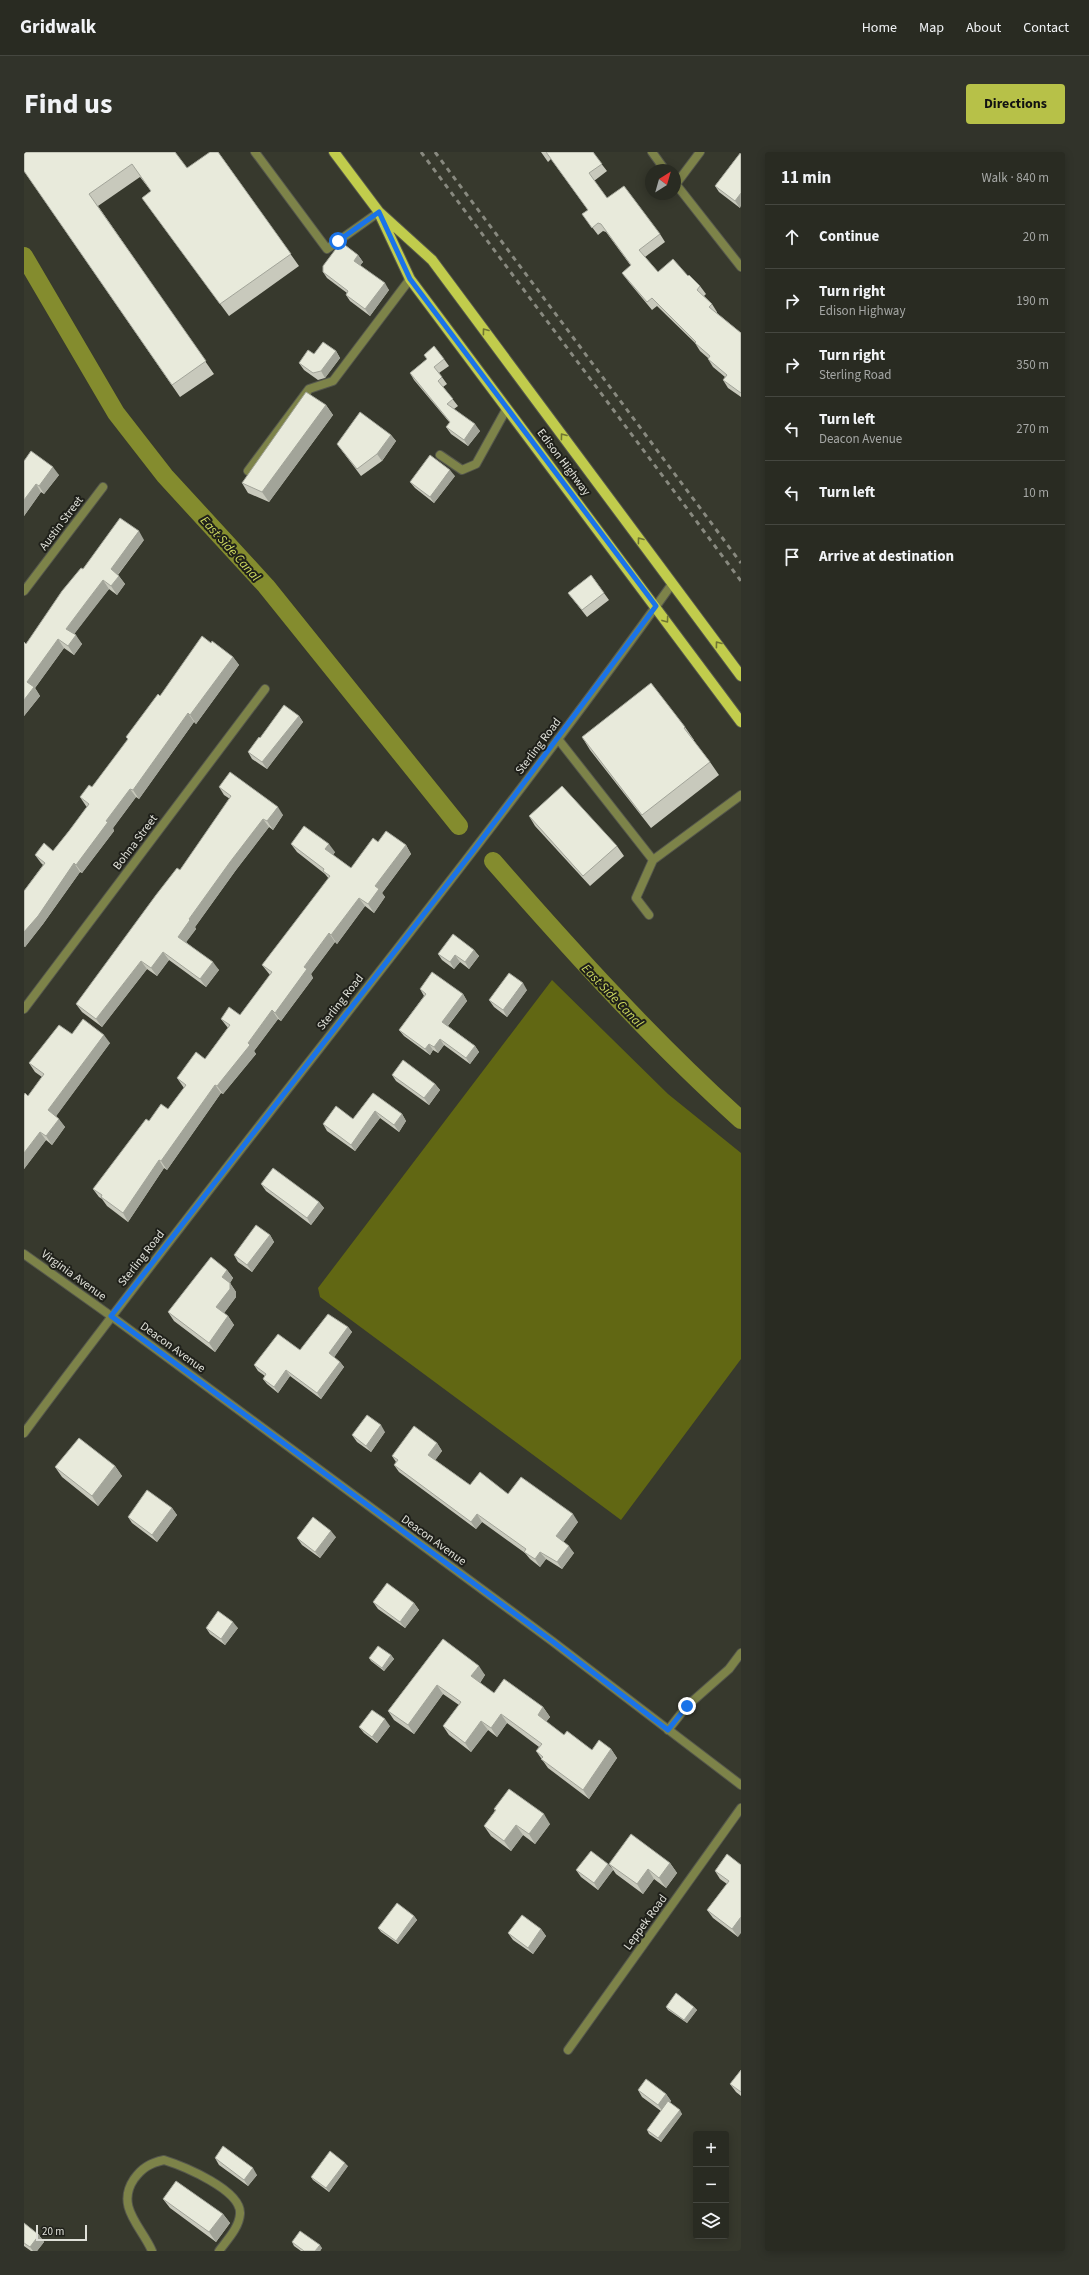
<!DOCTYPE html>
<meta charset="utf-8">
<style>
:root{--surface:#292b22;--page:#31332a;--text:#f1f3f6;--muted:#a5a7a5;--line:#454740;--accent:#b7c148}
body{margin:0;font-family:"Source Sans 3",sans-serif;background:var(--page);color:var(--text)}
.controls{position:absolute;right:12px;bottom:12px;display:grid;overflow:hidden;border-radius:4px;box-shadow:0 2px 10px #0003}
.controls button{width:36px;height:36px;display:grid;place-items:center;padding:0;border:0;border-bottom:1px solid var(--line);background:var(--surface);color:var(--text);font:20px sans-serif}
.compass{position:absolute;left:621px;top:12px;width:36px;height:36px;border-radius:50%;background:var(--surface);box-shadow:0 2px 10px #0003;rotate:37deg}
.scale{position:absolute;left:12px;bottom:10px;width:51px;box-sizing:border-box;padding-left:4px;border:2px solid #dfe0d8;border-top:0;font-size:11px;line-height:14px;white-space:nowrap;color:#dfe0d8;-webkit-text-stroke:3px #1f201a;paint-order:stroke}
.stop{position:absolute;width:12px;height:12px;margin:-9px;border:3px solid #1a73e8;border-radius:50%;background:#fff}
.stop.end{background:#1a73e8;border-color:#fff;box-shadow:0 1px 4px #0008}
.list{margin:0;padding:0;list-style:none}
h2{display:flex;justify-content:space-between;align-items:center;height:52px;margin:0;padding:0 16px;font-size:17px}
h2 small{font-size:13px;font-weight:400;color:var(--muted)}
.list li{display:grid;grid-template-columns:26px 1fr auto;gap:12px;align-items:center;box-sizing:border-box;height:64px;padding:0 16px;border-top:1px solid var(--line)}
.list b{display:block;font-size:15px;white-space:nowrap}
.list p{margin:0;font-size:13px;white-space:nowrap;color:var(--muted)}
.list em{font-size:13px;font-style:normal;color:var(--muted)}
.icon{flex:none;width:22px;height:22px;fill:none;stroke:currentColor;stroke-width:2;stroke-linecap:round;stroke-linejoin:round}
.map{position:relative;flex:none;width:717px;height:2099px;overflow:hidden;border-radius:4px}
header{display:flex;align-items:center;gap:24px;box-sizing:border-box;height:56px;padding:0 20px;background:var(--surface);border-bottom:1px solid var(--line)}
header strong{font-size:19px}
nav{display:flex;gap:22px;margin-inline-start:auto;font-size:14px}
.intro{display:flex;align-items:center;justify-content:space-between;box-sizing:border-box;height:96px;padding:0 24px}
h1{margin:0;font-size:28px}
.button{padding:10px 18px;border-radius:4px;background:var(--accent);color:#111;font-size:14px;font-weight:700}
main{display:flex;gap:24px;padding:0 24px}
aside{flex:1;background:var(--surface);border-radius:4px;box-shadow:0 2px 10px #0003}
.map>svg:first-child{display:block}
.green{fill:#616713}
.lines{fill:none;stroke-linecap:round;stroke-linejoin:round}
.canal{stroke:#848c2e;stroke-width:18}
.service-casing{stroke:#55574c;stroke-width:10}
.minor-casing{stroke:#55574c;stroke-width:10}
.tertiary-casing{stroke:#55574c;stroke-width:10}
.primary-casing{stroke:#55574c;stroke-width:12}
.service{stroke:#7d8349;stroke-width:8}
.minor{stroke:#7d8349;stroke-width:8}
.tertiary{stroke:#7d8349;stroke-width:8}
.primary{stroke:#c1cc4c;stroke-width:10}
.rail{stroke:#88897f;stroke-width:3;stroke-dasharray:5 5;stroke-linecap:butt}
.wall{fill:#c8c9bc}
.shaded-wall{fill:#a2a499}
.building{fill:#e8eadb;stroke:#a2a499}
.oneway{stroke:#707633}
.route{stroke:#1a73e8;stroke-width:5}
.labels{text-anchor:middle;stroke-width:4;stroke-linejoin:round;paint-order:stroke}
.street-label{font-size:12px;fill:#dfe0d8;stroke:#1f201a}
.water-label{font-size:13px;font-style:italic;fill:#cfda60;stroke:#1f201a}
</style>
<header>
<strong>Gridwalk</strong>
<nav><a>Home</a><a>Map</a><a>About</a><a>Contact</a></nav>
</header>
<div class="intro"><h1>Find us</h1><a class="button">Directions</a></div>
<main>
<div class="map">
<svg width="717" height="2099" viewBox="0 0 717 2099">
<rect width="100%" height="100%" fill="#37392d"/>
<path class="green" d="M528 828 644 942 717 1001V1207L597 1368 296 1145 294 1136Z"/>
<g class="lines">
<path class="canal" d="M0 104 92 261 141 324 242 434 435 674
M469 709C548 799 628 888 717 968"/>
<defs>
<path id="service" d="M231 0 303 97 355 60
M416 303 438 318 452 312 483 256
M224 319 285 237 309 229 386 127
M534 587 629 708
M625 763 612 746 629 708 717 643
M644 1578 663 1554 705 1517 717 1501
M128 2099C118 2075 91 2055 110 2027 118 2016 126 2011 140 2008 159 2014 218 2038 216 2062 215 2076 203 2088 195 2099"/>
<path id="minor" d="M628 0 641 18
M651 31 717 115
M652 32 676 0
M0 439 79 335
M0 857 241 537
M87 1164 528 1489 717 1633
M544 1898 717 1656"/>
<path id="tertiary" d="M0 1102 87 1164
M0 1281C212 995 441 721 648 432"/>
<path id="primary" d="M310 0 355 60 408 108 717 524
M356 63 386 127 717 570"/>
</defs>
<use href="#service" class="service-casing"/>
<use href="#minor" class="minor-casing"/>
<use href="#tertiary" class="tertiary-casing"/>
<use href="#primary" class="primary-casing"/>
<use href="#service" class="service"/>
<use href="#minor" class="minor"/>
<use href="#tertiary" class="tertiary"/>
<use href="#primary" class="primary"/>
<path class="rail" d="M397 0 717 429
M411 0 717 411"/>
</g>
<path class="wall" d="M0 0 163 16 194 0 275 114 205 164 118 46 127 39 116 25 74 54 190 222 156 245 0 19Z
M517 0H570L569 1 583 19 570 29 583 46 636 82 641 90 621 105 634 120 664 124 676 134 682 142 680 144 688 152 693 160V161L717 181V245L704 236 699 228 701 225 689 215 684 207V206L676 199 671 191 633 154 628 158 604 129 598 121 607 114 582 80 579 79 574 83 558 62 564 58 527 7 524 10Z
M717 0 716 56 695 40 691 34Z
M334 103 339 110 336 113 365 138 346 164 326 149 322 143 323 141 303 126 299 120Z
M312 199 316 206 301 226 294 228 280 218 275 211 290 202Z
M403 207H420L425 214 415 221 423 232 419 235 434 254 430 257 456 279 444 294 427 282 422 275 426 271 390 228 386 221Z
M302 253 309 263 245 350 224 341 218 331Z
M367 283 372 289 358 309 337 324 313 292Z
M0 309 35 323 20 342 17 340 0 364Z
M431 324 410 351 391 336 386 330Z
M120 388 94 423 101 432 93 443 85 437 69 457 50 482 58 492 50 503 40 496 11 536 16 544 0 564V490L2 492 59 417Z
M567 423 585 448 563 465 544 441Z
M187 491 209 505 215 513 172 572 170 570 115 647 112 645 89 676 90 679 58 721 56 720 19 772 1 795 0 794V739L19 713 17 711 11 703 29 699 45 679 63 655 62 654 56 645 68 635 104 588 102 585 136 544Z
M275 564 279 570 243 617 228 607 224 600 236 586Z
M661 575 670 588H669L686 610 695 623 627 676 566 598 558 585Z
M195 635 259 663 249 678 245 675 212 718 171 775 172 777 162 790 195 818 182 835 145 808 133 824 123 817 78 875 58 860 52 852 156 718 206 647 200 643Z
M505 664 593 694 600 704 566 734 511 674Z
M354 690 382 693 387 702 358 741 361 745 350 761 341 754 313 792 311 790 287 822 289 826 257 869 254 867 230 899 232 902 199 942 197 941 143 1018 140 1016 104 1070 83 1054 78 1047 75 1045 69 1037 125 969 144 957 160 936 153 926 181 907 204 876 197 867 216 863 246 823 238 813 305 727 301 722 273 700 267 692 311 700 309 703 327 716Z
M450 798 455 804 445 817 436 810 430 817 418 808 414 802Z
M396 837 439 842 443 849 424 874 451 894 455 900 446 912 420 893 414 901 409 898 406 903 380 884 375 878 400 844Z
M503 838 483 865 470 855 465 848Z
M48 882 86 891 32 964 41 975 28 993 22 988 0 1017 4 944 18 925 11 920 5 911Z
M368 923 411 932 416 938 405 953 372 929Z
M349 941 378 962 382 969 375 980 356 966 331 999 303 979 299 972 329 967Z
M237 1032 295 1050 300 1056 287 1073 242 1039Z
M246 1083 250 1090 228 1120 214 1110 210 1103Z
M203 1118 209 1126 206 1131 212 1140V1145L200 1161 204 1164 210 1173 191 1200 150 1169 144 1160Z
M324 1175 328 1180 310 1205 316 1210 320 1215 297 1247 266 1224 254 1241 243 1232 239 1227 241 1224 234 1219 230 1213 276 1198Z
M361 1280 347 1300 333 1290 328 1283Z
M413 1291 418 1299 411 1308 446 1333 484 1342 554 1370 539 1390 550 1401 538 1417 522 1407 516 1415 506 1407 501 1401 458 1370 452 1377 375 1320 370 1313 372 1310 368 1304Z
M91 1314 98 1324 74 1354 38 1325 31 1315Z
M148 1356 153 1363 133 1390 108 1371 104 1365Z
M312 1385 296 1406 278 1393 273 1386Z
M349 1450 390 1451 395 1458 381 1476 354 1457Z
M182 1476H214L201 1493 186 1482Z
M419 1487 461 1523 456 1531 470 1541 519 1555 526 1565 522 1570 540 1583 568 1598 587 1597 593 1606 565 1647 524 1616 512 1599 515 1595 483 1571 473 1585 464 1578 447 1600 425 1583 419 1574 435 1553 419 1542 390 1582 370 1568 364 1559Z
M367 1503 370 1507 360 1519 347 1509 345 1506Z
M366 1574 353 1591 340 1581 335 1575Z
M470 1657 526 1672 511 1692 499 1683 487 1699 467 1684 460 1674 471 1659Z
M703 1702 714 1785 689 1766 683 1758 703 1732 696 1727 691 1719Z
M646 1711 653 1721 642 1736 630 1727 619 1742 592 1722 585 1712Z
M584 1712 589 1718 574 1738 557 1725 552 1718Z
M390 1764 393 1768 374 1792 357 1780 354 1776Z
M517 1777 522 1784 509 1802 489 1788 484 1781Z
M642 1855H670L673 1858 663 1871 644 1858Z
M717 1918V1944L712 1940 706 1932Z
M614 1938 642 1942 647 1949 645 1951 658 1962 637 1990 625 1982 623 1978 637 1959 618 1945Z
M191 2006 233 2023 224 2034 195 2013Z
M324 2014 305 2040 289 2028 287 2025Z
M139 2047 199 2062 206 2071 192 2090 146 2056Z
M0 2071 15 2083 20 2090 13 2099H7L0 2094Z
M268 2090 298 2096 296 2099H277L270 2094Z"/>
<path class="shaded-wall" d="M717 41V54L716 56 711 49Z
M334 103 339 110 335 115 330 109Z
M361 131 365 138 346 164 341 157Z
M312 199 316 206 301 226 297 219Z
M302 253 309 263 245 350 238 340Z
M451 272 456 279 444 294 440 288Z
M367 283 372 289 358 309 353 302Z
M29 315 35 323 20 342 15 334Z
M426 318 431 324 410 351 406 345Z
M12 332 17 340 0 364V348Z
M115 379 120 388 92 425 87 417Z
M95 424 101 432 93 443 87 434Z
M79 428 85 437 48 485 42 477Z
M52 483 58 492 50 503 44 494Z
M34 487 40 496 11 536 16 544 0 564V548L3 530Z
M209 505 215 513 172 572 166 563Z
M164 561 170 570 115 647 109 638Z
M275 564 279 570 243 617 238 610Z
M106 637 112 645 89 676 90 679 58 721 52 713 82 669Z
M254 655 259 663 249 678 243 669Z
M239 667 245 675 212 718 171 775 172 777 160 793 154 785 165 767 206 710Z
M305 692 311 700 307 706 301 697Z
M382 693 387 702 358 741 361 745 350 761 344 752 351 734Z
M50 711 56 720 19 772 1 795 0 794V780Z
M335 746 341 754 313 792 307 783Z
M305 781 311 790 287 822 289 826 257 869 251 861 280 815Z
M450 798 455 804 445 817 441 810Z
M139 800 145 808 133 824 127 816Z
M431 803 436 810 430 817 426 810Z
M117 809 123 817 78 875 72 867Z
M189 810 195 818 182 835 176 827Z
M499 831 503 838 483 865 479 858Z
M439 842 443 849 422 876 418 870Z
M248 858 254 867 230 899 232 902 199 942 193 934Z
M80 883 86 891 30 967 24 958Z
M416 887 420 893 414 901 410 895Z
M405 892 409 898 406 903 401 897Z
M451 894 455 900 446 912 442 906Z
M411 932 416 938 405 953 400 946Z
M191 933 197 941 143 1018 137 1009Z
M351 959 356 966 331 999 327 993Z
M378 962 382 969 375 980 370 973Z
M35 967 41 975 28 993 22 984Z
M16 980 22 988 0 1017V1001Z
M135 1008 140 1016 104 1070 99 1061Z
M295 1050 300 1056 287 1073 283 1066Z
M246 1083 250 1090 228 1120 223 1113Z
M203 1118 209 1126 204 1134 198 1125Z
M206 1131 212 1140V1145L198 1164 192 1155Z
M204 1164 210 1173 191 1200 185 1191Z
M324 1175 328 1180 309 1207 305 1201Z
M316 1210 320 1215 297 1247 293 1241Z
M262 1218 266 1224 254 1241 250 1235Z
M357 1273 361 1280 347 1300 342 1294Z
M413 1291 418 1299 410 1310 404 1303Z
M91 1314 98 1324 74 1354 68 1344Z
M148 1356 153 1363 133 1390 128 1383Z
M453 1362 458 1370 452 1377 447 1370Z
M549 1362 554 1370 538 1392 532 1384Z
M307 1379 312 1385 296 1406 291 1400Z
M545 1394 550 1401 538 1417 533 1410Z
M516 1400 522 1407 516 1415 511 1407Z
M390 1451 395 1458 381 1476 376 1470Z
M209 1470 214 1476 201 1493 197 1487Z
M367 1503 370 1507 360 1519 358 1516Z
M455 1514 461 1523 454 1533 447 1524Z
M413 1533 419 1542 390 1582 384 1573Z
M519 1555 526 1565 520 1572 514 1563Z
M477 1562 483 1571 473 1585 467 1576Z
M361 1567 366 1574 353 1591 348 1585Z
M457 1569 464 1578 447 1600 441 1591Z
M587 1597 593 1606 565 1647 559 1638Z
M520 1662 526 1672 511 1692 505 1682Z
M492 1673 499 1683 487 1699 480 1689Z
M646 1711 653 1721 642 1736 635 1726Z
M584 1712 589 1718 574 1738 570 1731Z
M624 1717 630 1727 619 1742 613 1732Z
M390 1764 393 1768 374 1792 372 1789Z
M717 1765V1781L714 1785 708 1777Z
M517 1777 522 1784 509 1802 504 1796Z
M670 1855 673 1858 663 1871 660 1868Z
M642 1942 647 1949 639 1960 634 1953Z
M656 1958 658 1962 637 1990 634 1986Z
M321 2011 324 2014 305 2040 302 2036Z
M229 2016 233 2023 224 2034 220 2028Z
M199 2062 206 2071 192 2090 185 2080Z
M15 2083 20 2090 13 2099H9L6 2095Z
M296 2093 298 2096 296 2099H291Z"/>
<path class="building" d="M0 0H151L163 16 186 0H194L267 102 196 152 118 46 127 39 108 12 65 42 182 209 148 233 0 19Z
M522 0H569L578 12 565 21 583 46 600 34 636 82 615 98 634 120 649 107 664 124 665 123 676 134 673 138 688 152 685 155 717 181V241L699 228 703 223 684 207 686 204 671 191 672 190 628 146 623 150 598 121 607 113 577 72 574 71 568 76 558 62 564 58Z
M717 0V41L711 49 691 34Z
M317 90 334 103 330 109 361 131 341 157 322 143 324 139 299 120V114Z
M299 190 312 199 297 219 289 221 275 211 284 198 290 202Z
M410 194 420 207 410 215 418 225 414 229 429 247 423 252 451 272 440 288 422 275 426 270 386 221 403 207 400 203Z
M282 240 302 253 238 340 218 331Z
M336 260 367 283 353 302 333 317 313 292Z
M7 299 29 315 15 334 12 332 0 348V309Z
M406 303 426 318 406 345 386 330Z
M96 366 115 379 87 417 95 424 87 434 79 428 63 449 42 477 52 483 44 494 34 487 3 530 10 535 0 548V490L2 492 38 439 57 416 59 417Z
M567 423 580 441 558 458 544 441Z
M178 484 187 491 188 489 209 505 166 563 164 561 109 638 106 637 82 669 84 670 52 713 50 711 14 764 0 780V739L21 711 11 703 20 691 29 699 45 679 65 652 56 645 65 633 68 635 104 587 102 585 134 542 136 544Z
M627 531 661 575 660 576 686 610 618 663 558 585Z
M260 553 275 564 238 610 224 600 235 585 236 586Z
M206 620 254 655 243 669 239 667 206 710 165 767 166 768 154 785 189 810 176 827 139 800 127 816 117 809 72 867 52 852 132 743 153 716 156 718 207 644 195 635Z
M538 634 593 694 559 724 505 664Z
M280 674 305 692 301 697 327 716 349 686 354 690 362 679 382 693 351 734 355 737 344 752 335 746 307 783 305 781 280 815 283 817 251 861 248 858 224 891 226 893 193 934 191 933 137 1009 135 1008 99 1061 77 1045 78 1043 69 1037 122 967 125 969 137 952 144 957 162 933 153 926 172 900 181 907 206 873 197 867 205 855 216 863 248 820 238 813 306 724 299 719 300 717 267 692Z
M429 782 450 798 441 810 431 803 426 810 414 802Z
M408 820 439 842 418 870 451 894 442 906 416 887 410 895 405 892 401 897 375 878 402 842 396 837Z
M485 821 499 831 479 858 465 848Z
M59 867 80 883 24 958 35 967 22 984 16 980 0 1001V943L1 941 4 944 20 922 5 911 35 873 48 882Z
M379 908 411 932 400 946 368 923Z
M349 941 378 962 370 973 351 959 327 993 299 972 312 954 329 967Z
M249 1016 295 1050 283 1066 237 1032Z
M232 1073 246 1083 223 1113 210 1103Z
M187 1105 203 1118 198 1125 206 1131V1137L192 1155 204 1164 185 1191 144 1160Z
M304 1162 324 1175 305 1201 316 1210 293 1241 262 1218 250 1235 239 1227 242 1222 230 1213 254 1182 276 1198Z
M343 1263 357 1273 342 1294 328 1283Z
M390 1274 413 1291 404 1303 446 1333 456 1320 484 1342 497 1325 549 1362 532 1384 545 1394 533 1410 516 1400 511 1407 500 1400 502 1397 453 1362 447 1370 370 1313 374 1308 368 1304Z
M55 1286 91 1314 68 1344 31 1315Z
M123 1338 148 1356 128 1383 104 1365Z
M289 1365 307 1379 291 1400 273 1386Z
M363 1431 390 1451 376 1470 349 1450Z
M194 1459 209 1470 197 1487 182 1476Z
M419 1487 455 1514 447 1524 470 1541 480 1527 519 1555 514 1563 540 1583 543 1579 568 1598 575 1588 587 1597 559 1638 517 1607 519 1605 512 1599 518 1592 477 1562 467 1576 457 1569 441 1591 419 1574 437 1550 413 1533 384 1573 364 1559Z
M354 1494 367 1503 358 1516 345 1506Z
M348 1558 361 1567 348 1585 335 1575Z
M485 1637 520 1662 505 1682 492 1673 480 1689 460 1674 472 1658 470 1657Z
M607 1682 646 1711 635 1726 624 1717 613 1732 585 1712Z
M567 1699 584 1712 570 1731 552 1718Z
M703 1702 717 1713V1765L708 1777 683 1758 705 1729 691 1719Z
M373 1751 390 1764 372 1789 354 1776Z
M498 1763 517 1777 504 1796 484 1781Z
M652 1841 670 1855 660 1868 642 1855Z
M717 1918V1940L706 1932Z
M622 1927 642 1942 634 1953 614 1938Z
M644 1949 656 1958 634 1986 623 1978Z
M199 1994 229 2016 220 2028 191 2006Z
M306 1999 321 2011 302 2036 287 2025Z
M152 2029 199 2062 185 2080 139 2047Z
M0 2071 15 2083 6 2095 0 2091Z
M276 2079 296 2093 291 2099H280L268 2090Z"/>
<defs><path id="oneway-chevron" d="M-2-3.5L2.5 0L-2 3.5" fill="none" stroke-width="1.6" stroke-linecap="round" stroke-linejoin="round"/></defs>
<g class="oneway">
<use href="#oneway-chevron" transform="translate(461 179) rotate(-127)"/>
<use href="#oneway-chevron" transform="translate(539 284) rotate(-127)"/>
<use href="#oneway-chevron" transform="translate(616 388) rotate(-127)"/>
<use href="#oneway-chevron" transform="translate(642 468) rotate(54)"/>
<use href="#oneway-chevron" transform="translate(694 492) rotate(-127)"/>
</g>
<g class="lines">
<path class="route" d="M314 89 355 60 386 127 632 454 449 699 87 1164 528 1489 644 1578 663 1554"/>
</g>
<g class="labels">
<g class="street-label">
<text transform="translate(540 310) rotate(53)" y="4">Edison Highway</text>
<text transform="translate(37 371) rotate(-53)" y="4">Austin Street</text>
<text transform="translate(514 594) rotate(-53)" y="4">Sterling Road</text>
<text transform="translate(111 690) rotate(-53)" y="4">Bohna Street</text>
<text transform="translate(316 850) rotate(-52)" y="4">Sterling Road</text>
<text transform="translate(117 1106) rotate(-52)" y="4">Sterling Road</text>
<text transform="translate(50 1123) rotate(36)" y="4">Virginia Avenue</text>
<text transform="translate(149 1195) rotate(36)" y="4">Deacon Avenue</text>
<text transform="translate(410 1388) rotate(36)" y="4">Deacon Avenue</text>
<text transform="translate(621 1770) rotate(-54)" y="4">Leppek Road</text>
</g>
<g class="water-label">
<text transform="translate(207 396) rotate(48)" y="5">East Side Canal</text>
<text transform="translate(589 843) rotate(46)" y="5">East Side Canal</text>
</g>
</g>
</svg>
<div class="controls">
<button>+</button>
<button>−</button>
<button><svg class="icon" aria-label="layers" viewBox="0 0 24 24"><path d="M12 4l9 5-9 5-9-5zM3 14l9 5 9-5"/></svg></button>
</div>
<svg class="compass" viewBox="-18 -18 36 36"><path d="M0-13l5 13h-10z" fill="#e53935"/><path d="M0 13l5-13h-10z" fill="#a5a7a5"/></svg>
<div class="scale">20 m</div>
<div class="stop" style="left:314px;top:89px"></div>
<div class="stop end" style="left:663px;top:1554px"></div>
</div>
<aside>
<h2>11 min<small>Walk · 840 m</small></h2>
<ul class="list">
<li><svg class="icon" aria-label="ahead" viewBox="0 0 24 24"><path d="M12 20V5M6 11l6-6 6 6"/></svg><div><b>Continue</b></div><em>20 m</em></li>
<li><svg class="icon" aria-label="right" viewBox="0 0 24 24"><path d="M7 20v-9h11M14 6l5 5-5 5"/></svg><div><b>Turn right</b><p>Edison Highway</p></div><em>190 m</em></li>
<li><svg class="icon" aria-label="right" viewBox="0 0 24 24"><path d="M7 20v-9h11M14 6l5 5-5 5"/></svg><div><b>Turn right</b><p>Sterling Road</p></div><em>350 m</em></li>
<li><svg class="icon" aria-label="left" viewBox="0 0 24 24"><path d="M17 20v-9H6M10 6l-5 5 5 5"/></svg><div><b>Turn left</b><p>Deacon Avenue</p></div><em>270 m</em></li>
<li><svg class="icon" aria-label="left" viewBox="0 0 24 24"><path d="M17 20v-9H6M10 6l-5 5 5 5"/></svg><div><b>Turn left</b></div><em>10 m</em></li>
<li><svg class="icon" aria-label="arrive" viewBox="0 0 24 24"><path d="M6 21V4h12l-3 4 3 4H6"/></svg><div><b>Arrive at destination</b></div></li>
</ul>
</aside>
</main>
